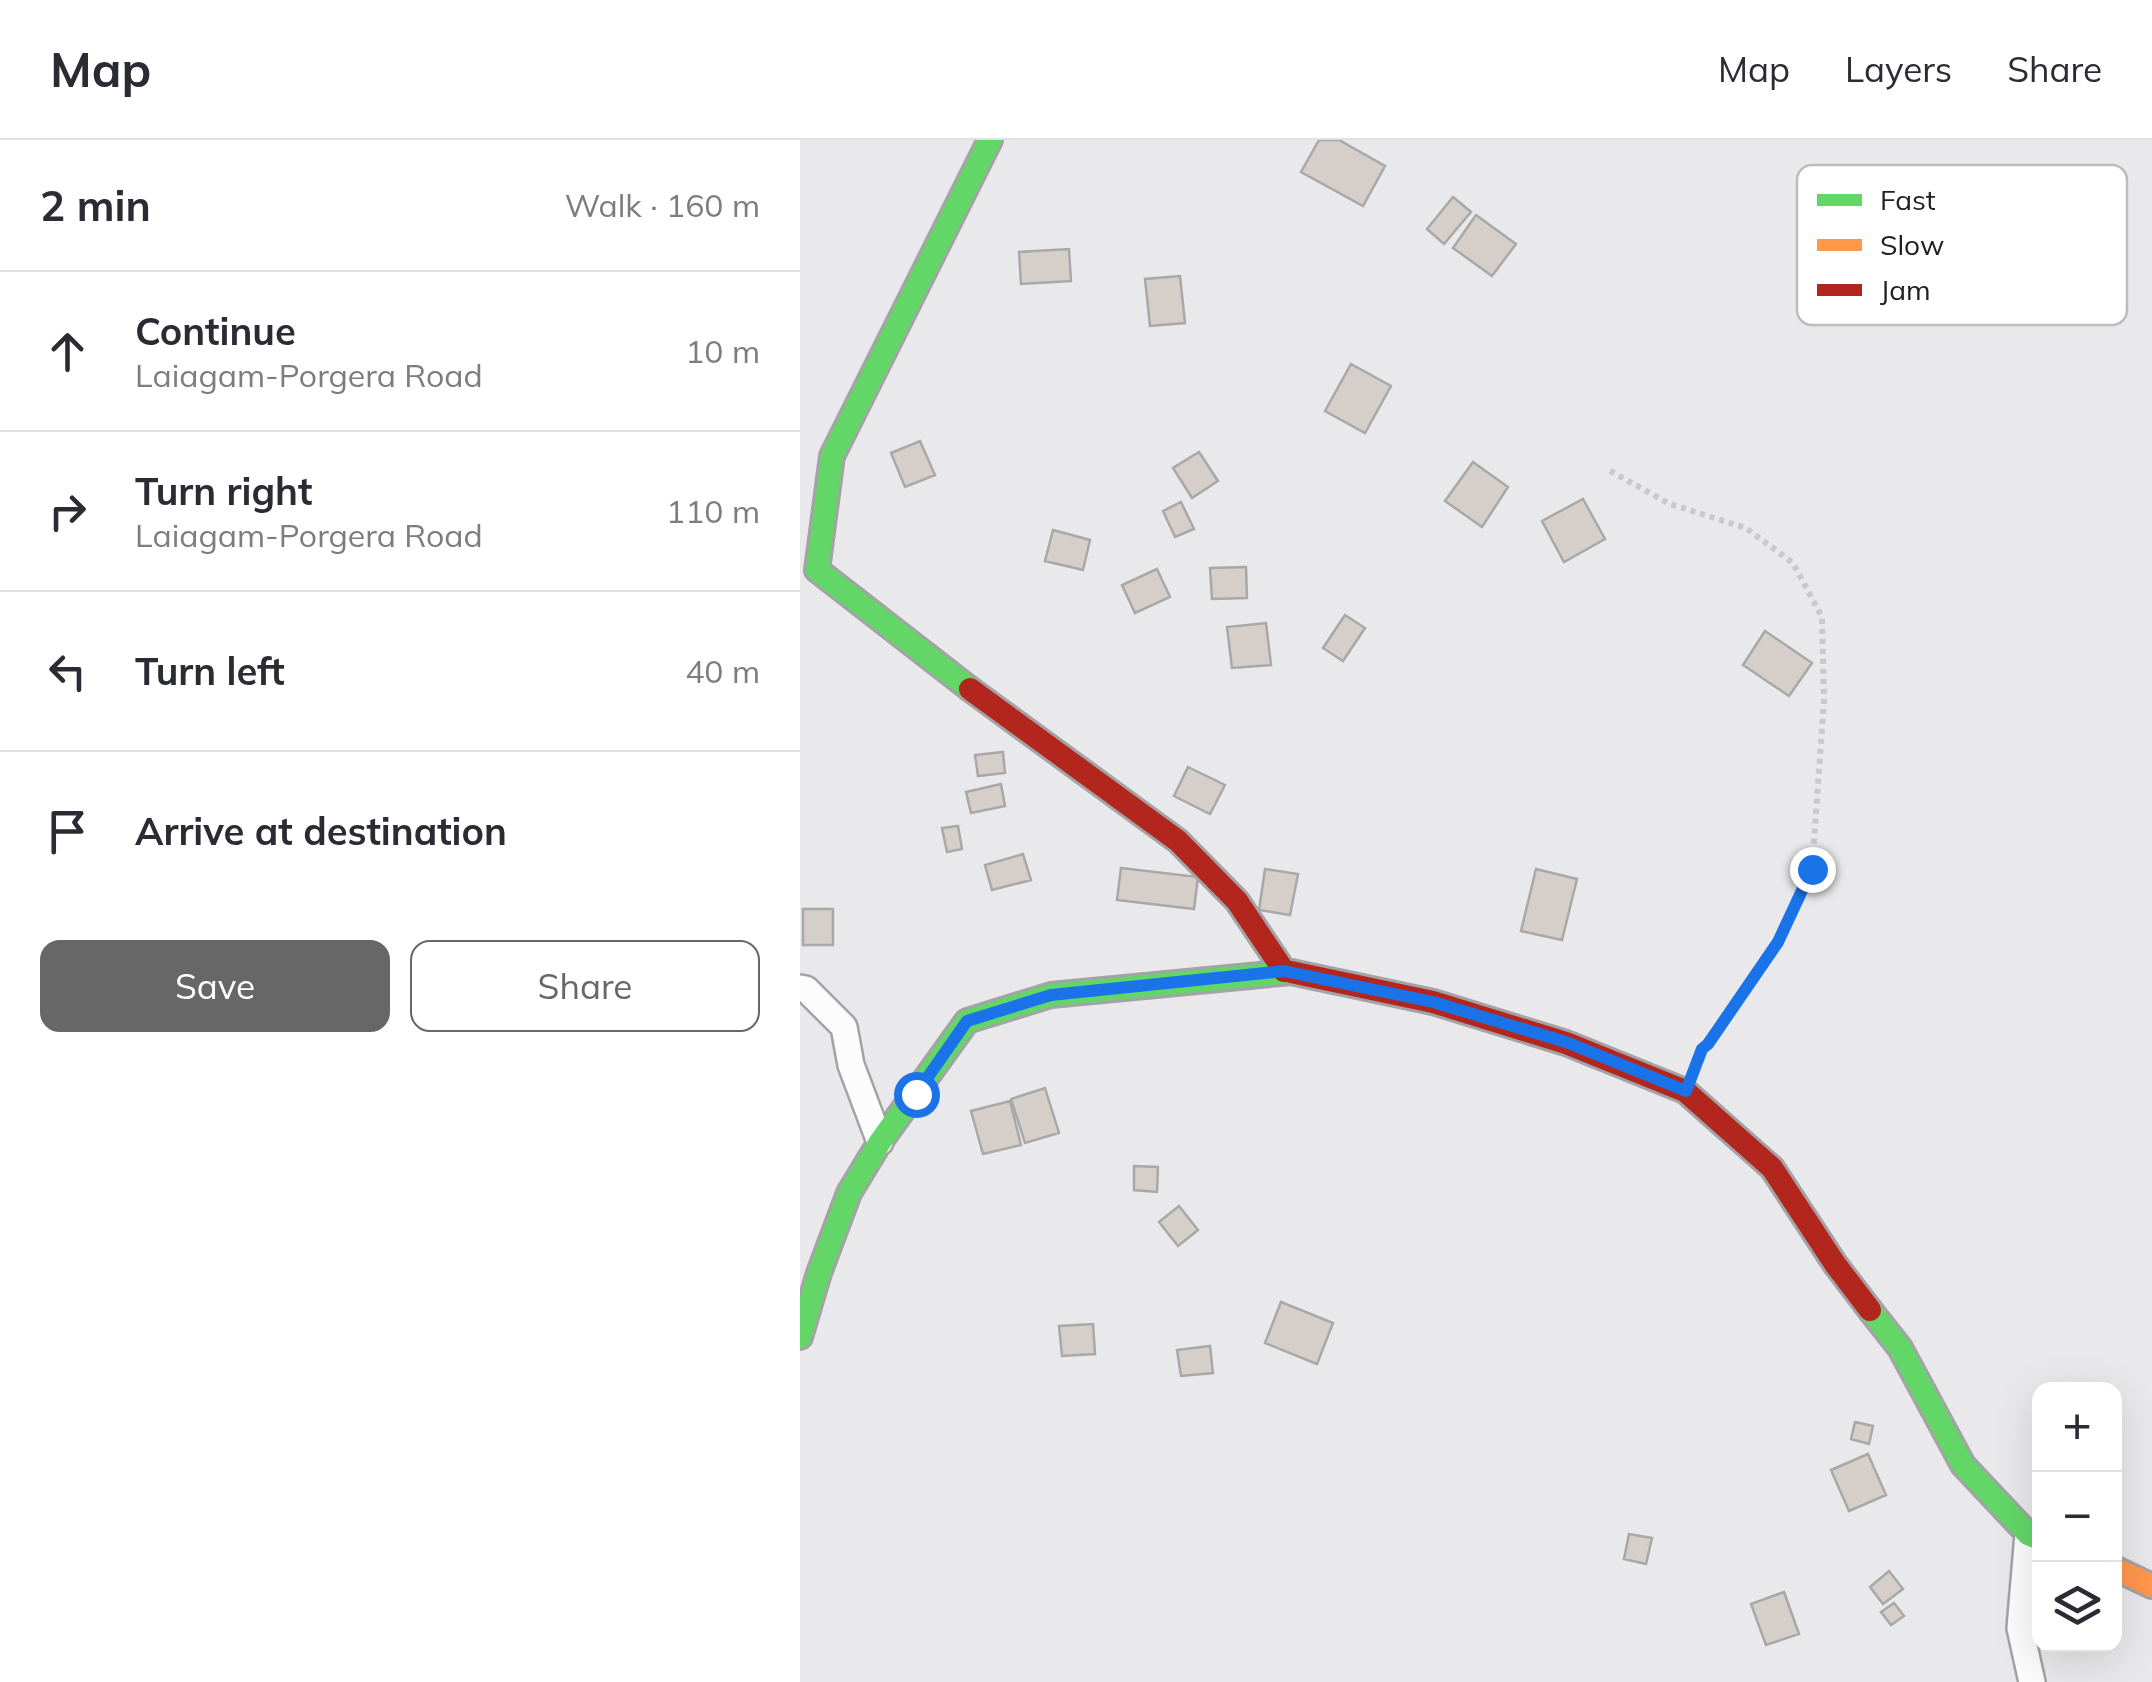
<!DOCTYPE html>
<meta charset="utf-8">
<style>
:root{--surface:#fff;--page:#f2f2f3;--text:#2b2b33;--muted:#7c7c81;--line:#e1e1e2;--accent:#686768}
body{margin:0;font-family:Mulish,sans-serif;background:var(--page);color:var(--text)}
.controls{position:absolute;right:30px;bottom:30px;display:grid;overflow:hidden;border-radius:20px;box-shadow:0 10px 40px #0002}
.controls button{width:90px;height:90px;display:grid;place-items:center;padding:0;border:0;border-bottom:2px solid var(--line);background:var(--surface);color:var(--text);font:50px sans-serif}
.stop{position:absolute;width:30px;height:30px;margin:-22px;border:8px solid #1a73e8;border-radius:50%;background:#fff}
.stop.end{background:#1a73e8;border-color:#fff;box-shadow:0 2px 10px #0008}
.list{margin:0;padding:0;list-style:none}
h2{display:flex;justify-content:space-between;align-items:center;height:130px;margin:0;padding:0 40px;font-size:42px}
h2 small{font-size:32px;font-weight:400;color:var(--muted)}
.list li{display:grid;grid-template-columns:65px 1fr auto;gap:30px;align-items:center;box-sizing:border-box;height:160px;padding:0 40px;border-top:2px solid var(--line)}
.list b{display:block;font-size:38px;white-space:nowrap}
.list p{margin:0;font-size:32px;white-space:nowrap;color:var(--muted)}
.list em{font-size:32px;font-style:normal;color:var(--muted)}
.actions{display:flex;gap:20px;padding:30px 40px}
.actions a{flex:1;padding:22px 0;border:2px solid var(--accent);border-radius:20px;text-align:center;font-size:35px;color:var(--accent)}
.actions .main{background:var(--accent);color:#fff}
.icon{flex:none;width:55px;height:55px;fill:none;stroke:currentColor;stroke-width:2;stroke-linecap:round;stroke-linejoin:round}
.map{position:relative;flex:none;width:1352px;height:1542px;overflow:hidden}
header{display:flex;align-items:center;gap:60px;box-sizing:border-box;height:140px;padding:0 50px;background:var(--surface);border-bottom:2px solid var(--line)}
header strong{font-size:48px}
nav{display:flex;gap:55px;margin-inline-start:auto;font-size:35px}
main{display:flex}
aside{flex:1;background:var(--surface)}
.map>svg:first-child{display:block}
.building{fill:#d5cec9;stroke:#a9a8a9;stroke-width:2.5}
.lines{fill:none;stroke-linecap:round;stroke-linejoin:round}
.lane-casing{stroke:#a3a2a4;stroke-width:30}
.fast-casing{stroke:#a3a2a4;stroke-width:28}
.slow-casing{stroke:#a3a2a4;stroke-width:28}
.jam-casing{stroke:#a3a2a4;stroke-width:28}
.path{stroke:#c9c8ca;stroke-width:6;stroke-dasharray:5 5;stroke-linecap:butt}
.lane{stroke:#fcfcfc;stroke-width:25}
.fast{stroke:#63d668;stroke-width:22}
.slow{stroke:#ff974d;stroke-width:22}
.jam{stroke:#b3261e;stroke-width:22}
.route{stroke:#1a73e8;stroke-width:12}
.key{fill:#fff;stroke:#bdbcbd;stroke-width:2.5}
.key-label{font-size:28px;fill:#222122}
</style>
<header>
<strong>Map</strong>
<nav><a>Map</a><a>Layers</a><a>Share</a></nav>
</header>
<main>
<aside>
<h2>2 min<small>Walk · 160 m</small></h2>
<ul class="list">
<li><svg class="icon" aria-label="ahead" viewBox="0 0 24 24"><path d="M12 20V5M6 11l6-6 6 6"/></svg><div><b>Continue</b><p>Laiagam-Porgera Road</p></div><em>10 m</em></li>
<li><svg class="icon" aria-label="right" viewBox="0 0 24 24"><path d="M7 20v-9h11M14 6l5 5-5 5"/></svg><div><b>Turn right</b><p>Laiagam-Porgera Road</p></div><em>110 m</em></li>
<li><svg class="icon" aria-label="left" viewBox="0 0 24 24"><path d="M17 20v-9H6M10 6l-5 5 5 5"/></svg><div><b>Turn left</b></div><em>40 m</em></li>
<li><svg class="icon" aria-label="arrive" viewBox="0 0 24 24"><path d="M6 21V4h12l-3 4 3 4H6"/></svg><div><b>Arrive at destination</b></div></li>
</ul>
<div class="actions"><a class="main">Save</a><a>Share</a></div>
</aside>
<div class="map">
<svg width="1352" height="1542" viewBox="0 0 1352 1542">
<rect width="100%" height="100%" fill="#e9e8ea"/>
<!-- building -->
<path class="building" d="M519,0H539L585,26L563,66L501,32Z
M653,57L671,72L644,104L627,89Z
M676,75L716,104L692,136L653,108Z
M269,109L271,141L221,144L219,112Z
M380,136L385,183L350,186L345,139Z
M551,224L591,246L565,293L525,271Z
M120,301L135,335L105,347L91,313Z
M399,312L418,341L392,358L373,328Z
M673,322L708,347L682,387L645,361Z
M783,359L805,399L764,422L742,381Z
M381,362L394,389L375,397L363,371Z
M253,390L290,400L283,430L245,421Z
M446,427L447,458L412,459L410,428Z
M357,429L370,457L335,473L322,445Z
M545,475L565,488L543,521L523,508Z
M466,483L471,525L432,528L427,487Z
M965,491L1012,523L989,556L943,525Z
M203,612L205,633L178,636L175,615Z
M388,627L425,645L410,674L374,656Z
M201,644L205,666L171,673L166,652Z
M158,686L162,709L147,712L142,688Z
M223,714L231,740L192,750L185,725Z
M321,728L398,737L394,769L317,760Z
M465,729L498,734L490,775L459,770Z
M736,729L777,739L762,800L721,791Z
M3,769H33V805H3Z
M245,948L259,993L225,1003L211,959Z
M210,961L221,1005L183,1014L171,971Z
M334,1026L358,1027L357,1052L334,1050Z
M379,1066L398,1090L378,1106L359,1082Z
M481,1162L533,1183L517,1224L465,1203Z
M293,1184L295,1214L262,1216L259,1186Z
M410,1206L413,1233L381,1236L377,1210Z
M1055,1282L1073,1286L1069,1304L1051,1299Z
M1068,1314L1086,1355L1049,1371L1031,1330Z
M829,1394L852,1398L846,1424L824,1419Z
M1089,1431L1103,1449L1083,1464L1070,1447Z
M984,1452L999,1494L966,1505L951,1464Z
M1094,1463L1104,1476L1091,1485L1081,1472Z"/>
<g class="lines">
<defs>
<path id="lane" d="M0,848L6,849L44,887L51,925L80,1002
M1228,1394L1220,1488L1232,1542"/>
<path id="fast" d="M170,549L17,430L32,316L190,0
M1070,1170L1100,1208L1163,1325L1228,1394L1240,1399
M0,1197L19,1133L49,1053L80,1002L167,881L251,855L491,832"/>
<path id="slow" d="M1314,1428L1352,1446"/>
<path id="jam" d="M170,549L378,701L437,761L484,831
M491,832L633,862L766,903L885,951L972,1028L1035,1124L1070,1170"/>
</defs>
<!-- lane casing -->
<use href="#lane" class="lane-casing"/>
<!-- fast casing -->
<use href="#fast" class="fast-casing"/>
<!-- slow casing -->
<use href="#slow" class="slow-casing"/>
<!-- jam casing -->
<use href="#jam" class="jam-casing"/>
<!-- path -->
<path class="path" d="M810,331L870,364L946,388L993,423L1022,477L1024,560L1012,729L978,802L907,906"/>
<!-- lane -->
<use href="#lane" class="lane"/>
<!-- fast -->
<use href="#fast" class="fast"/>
<!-- slow -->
<use href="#slow" class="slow"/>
<!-- jam -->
<use href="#jam" class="jam"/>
</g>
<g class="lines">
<!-- route -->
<path class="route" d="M116,954L167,881L251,855L484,831L633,862L766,902L886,951L902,909L908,904L978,802L1012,729"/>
</g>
<!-- legend -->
<rect x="997" y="25" width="330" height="160" rx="15" class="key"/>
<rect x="1017" y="54" width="45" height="12" fill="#63d668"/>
<rect x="1017" y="99" width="45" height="12" fill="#ff974d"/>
<rect x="1017" y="144" width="45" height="12" fill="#b3261e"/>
<g class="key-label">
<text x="1080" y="70">Fast</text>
<text x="1080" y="115">Slow</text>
<text x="1080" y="160">Jam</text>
</g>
</svg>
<div class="controls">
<button>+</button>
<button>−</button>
<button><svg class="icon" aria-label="layers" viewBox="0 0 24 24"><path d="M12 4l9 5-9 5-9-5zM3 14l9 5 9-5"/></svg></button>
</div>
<div class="stop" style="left:116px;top:954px"></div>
<div class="stop end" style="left:1012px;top:729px"></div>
</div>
</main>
